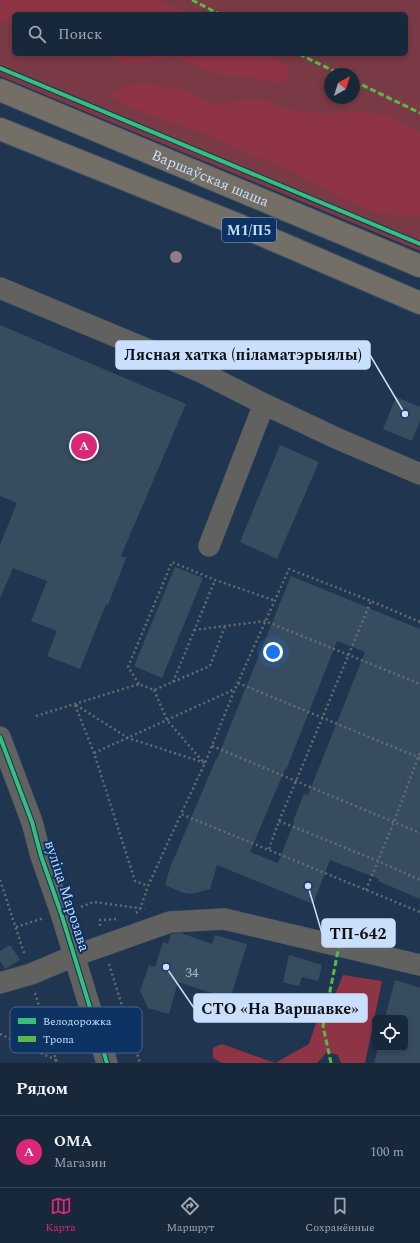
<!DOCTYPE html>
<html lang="ru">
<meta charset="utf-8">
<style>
:root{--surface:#18283b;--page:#213042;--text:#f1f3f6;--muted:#9fa6af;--line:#364455;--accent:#db2777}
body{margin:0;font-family:Spectral,serif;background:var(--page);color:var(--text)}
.controls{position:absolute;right:12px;bottom:12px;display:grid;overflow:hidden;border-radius:6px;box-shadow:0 2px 6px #0003}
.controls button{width:36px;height:36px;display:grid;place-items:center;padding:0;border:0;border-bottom:1px solid var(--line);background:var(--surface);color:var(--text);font:20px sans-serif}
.compass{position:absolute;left:324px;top:68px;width:36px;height:36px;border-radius:50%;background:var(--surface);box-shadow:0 2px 6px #0003;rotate:39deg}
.you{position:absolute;left:273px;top:652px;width:14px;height:14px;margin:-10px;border:3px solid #fff;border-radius:50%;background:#1a73e8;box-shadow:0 0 0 6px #1a73e833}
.badge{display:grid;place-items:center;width:26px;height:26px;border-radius:50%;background:var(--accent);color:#fff;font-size:13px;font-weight:700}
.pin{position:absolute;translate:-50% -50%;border:2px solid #fff;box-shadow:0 1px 4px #0006}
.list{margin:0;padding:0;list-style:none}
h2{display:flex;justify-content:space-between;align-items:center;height:52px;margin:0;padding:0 16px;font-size:17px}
h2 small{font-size:13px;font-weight:400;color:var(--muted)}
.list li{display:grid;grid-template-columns:26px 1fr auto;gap:12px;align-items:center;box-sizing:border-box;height:72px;padding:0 16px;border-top:1px solid var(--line)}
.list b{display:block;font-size:15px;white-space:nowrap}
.list p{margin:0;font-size:13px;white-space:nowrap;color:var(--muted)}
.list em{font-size:13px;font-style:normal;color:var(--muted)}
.icon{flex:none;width:22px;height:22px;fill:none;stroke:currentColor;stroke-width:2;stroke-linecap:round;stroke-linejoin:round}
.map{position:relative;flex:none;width:420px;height:1063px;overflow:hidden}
.search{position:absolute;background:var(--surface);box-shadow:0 2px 6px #0003;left:12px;right:12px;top:12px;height:44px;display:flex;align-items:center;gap:10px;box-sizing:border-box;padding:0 14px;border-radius:6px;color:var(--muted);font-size:15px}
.sheet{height:124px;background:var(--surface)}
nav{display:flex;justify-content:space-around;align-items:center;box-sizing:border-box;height:56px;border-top:1px solid var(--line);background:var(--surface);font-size:11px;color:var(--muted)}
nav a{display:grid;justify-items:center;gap:2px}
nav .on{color:var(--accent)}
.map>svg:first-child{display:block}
.green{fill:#793a45;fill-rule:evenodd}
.forest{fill:#8e3445}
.building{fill:#374d5f;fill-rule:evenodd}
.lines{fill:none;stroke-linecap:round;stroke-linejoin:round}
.minor-casing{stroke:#3e5167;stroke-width:22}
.highway-casing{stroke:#3e5167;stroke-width:24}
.path{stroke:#676b6e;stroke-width:2.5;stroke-dasharray:2 3;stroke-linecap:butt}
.minor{stroke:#61615f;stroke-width:21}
.highway{stroke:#736e66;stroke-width:22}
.quiet{stroke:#58b947;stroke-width:3;stroke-dasharray:6 3;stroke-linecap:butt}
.cycleway-casing{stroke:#0c3363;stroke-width:6}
.cycleway{stroke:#3abd76;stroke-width:4}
.tree{fill:#917b88}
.labels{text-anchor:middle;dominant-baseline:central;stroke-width:4;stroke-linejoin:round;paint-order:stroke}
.number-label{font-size:13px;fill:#a4bad5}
.shield{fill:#0c3363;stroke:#90abce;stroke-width:1}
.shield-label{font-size:14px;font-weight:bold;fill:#c9dffc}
.street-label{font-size:15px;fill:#c9dffc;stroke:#0c3363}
.key{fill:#0c3363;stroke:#456791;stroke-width:1}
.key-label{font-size:11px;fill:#c9dffc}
.leader{fill:none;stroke:#c9dffc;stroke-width:1.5}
.callout-dot{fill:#c9dffc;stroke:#0c3363;stroke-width:1.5}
.callout{fill:#c9dffc;stroke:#c9dffc;stroke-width:1.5}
.callout-label{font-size:16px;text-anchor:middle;font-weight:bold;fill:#111}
</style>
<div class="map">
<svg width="420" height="1063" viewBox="0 0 420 1063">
<rect width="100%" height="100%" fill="#20354f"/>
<!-- green -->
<path class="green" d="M0,0H420V251L0,76ZM14,14H406V54H14ZM330,74H354V98H330Z"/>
<!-- forest -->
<path class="forest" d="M0,0H160L189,14H14V26L0,20Z
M100,54H265L285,64L290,76L281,83L213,73L177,58L125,64Z
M148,84L186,90L201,100L219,104L251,99L269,102L285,109L311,113L346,112L386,114L420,133V215H389L367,209L342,198L287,168L236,149L216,138L192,129L150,115L125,104L108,93L126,86Z
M343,975L382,981L365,1063H341L338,1055L327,1052L317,1063H222L213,1058V1048L222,1044L275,1063L309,1044L322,1005L334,997Z"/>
<!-- building -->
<path class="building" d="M0,325L186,404L121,556L126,558L108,605L106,604L80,669L47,656L57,631L31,621L47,581L13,568L0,598V545L17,503L0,496Z
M396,397L420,407V421L412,441L383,429Z
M280,445L319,462L277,559L240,542Z
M175,567L203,578L162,678L134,666Z
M291,576L420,629V899L378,881L379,879L330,860L313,904L217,865L210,889L191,894L184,893L165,885L170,868L216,759H217ZM337,641L365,652L308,795L304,794L293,821L294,822L278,863L250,852L285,769L286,770Z
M181,933L212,944L215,935L247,944L230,999L178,982L169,1014L148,1008L140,991L149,965L155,967L163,942L168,944L171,934Z
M10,945L20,960L5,969L0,961V951Z
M289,955L322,965L318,981L302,977L299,986L283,982Z
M395,980L420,988V1063H374L378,1048H405V1018H385Z"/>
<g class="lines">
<defs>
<path id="minor" d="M0,288L199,371L264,404L336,438L420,474
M209,546L264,404
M0,737L32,822L41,856L61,913L107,1063
M0,983L31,974L74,956L170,922L224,919L420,965"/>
<g id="highway">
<path id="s1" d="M0,90L420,266"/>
<path d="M0,129L241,226L420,303"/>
</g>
</defs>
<!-- minor casing -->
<use href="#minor" class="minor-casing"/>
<!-- highway casing -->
<use href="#highway" class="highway-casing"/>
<!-- path -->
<path class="path" d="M420,622L371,601L289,569L235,689L205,763L181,814L420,912
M194,630L265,621L420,684
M173,682L215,580
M238,683L420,758
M139,684L128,667L172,562L215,580L276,601
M154,690L167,720L204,763
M75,705L94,753L135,881L148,886
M76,705L128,738L205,763
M36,716L139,684L154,690L210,666L225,626
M212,746L420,833
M94,753L235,689
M279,821L378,861L420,880
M269,849L279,821L296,781L371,601
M0,880L25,956
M366,890L394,822L420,752
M81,907L94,902L145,909
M136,913L140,909L148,886L181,814
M100,926V920L117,919
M16,927L44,918
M109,964L140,1063
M35,993L57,1063
M0,1034L56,1060L55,1063"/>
<!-- minor -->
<use href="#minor" class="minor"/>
<!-- highway -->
<use href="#highway" class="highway"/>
<!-- quiet -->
<path class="quiet" d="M192,0L219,14
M299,54L340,74
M354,81L420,113
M331,1063L323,1026L339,946"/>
<defs>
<path id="cycleway" d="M0,68L420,244
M0,737L32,822L41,856L61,913L107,1063"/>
</defs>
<!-- cycleway casing -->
<use href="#cycleway" class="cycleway-casing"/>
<!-- cycleway -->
<use href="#cycleway" class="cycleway"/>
</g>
<!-- trees -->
<circle class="tree" cx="176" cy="257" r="6"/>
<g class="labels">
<!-- number labels -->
<g class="number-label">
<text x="192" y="973">34</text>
</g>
<!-- shield labels -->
<rect class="shield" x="222" y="218" width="54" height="24" rx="3"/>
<g class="shield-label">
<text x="249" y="230">М1/П5</text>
</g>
<!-- street labels -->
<g class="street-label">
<text stroke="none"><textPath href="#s1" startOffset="228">Варшаўская шаша</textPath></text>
<text transform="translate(67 896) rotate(72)">вуліца Марозава</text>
</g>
</g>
<!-- legend -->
<rect x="10" y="1007" width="132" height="46" rx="6" class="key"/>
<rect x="18" y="1018" width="18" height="6" fill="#3abd76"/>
<rect x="18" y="1036" width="18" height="6" fill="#58b947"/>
<g class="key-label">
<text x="43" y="1025">Велодорожка</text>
<text x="43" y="1043">Тропа</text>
</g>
<!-- callouts -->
<path class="leader" d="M405 414L370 355M308 886L322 933M166 967L194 1008"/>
<g class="callout-dot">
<circle cx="405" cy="414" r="4"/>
<circle cx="308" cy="886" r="4"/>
<circle cx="166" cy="967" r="4"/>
</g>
<g class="callout">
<rect x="116" y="341" width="254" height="28" rx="4"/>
<rect x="322" y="919" width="73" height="28" rx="4"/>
<rect x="194" y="994" width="173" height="28" rx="4"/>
</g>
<g class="callout-label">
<text x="243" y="360">Лясная хатка (піламатэрыялы)</text>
<text x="358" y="939">ТП-642</text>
<text x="280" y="1014">СТО «На Варшавке»</text>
</g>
</svg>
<div class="controls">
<button><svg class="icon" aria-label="locate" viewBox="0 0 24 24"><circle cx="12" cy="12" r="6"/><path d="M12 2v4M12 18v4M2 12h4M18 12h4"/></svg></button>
</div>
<svg class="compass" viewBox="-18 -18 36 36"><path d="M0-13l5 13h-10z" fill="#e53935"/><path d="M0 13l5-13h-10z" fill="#9fa6af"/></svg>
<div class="you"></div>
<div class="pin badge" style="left:84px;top:446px">A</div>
<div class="search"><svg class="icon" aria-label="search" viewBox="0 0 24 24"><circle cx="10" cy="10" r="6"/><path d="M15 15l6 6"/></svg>Поиск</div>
</div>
<section class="sheet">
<h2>Рядом<small></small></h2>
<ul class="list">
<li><span class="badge">A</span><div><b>ОМА</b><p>Магазин</p></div><em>100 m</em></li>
</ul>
</section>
<nav>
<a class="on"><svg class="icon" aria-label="map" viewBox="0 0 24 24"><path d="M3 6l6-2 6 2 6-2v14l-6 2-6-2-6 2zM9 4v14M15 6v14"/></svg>Карта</a>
<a><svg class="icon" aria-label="directions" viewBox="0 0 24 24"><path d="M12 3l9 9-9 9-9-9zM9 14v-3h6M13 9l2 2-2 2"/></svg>Маршрут</a>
<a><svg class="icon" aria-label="saved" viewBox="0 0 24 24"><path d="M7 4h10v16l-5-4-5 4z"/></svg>Сохранённые</a>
</nav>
